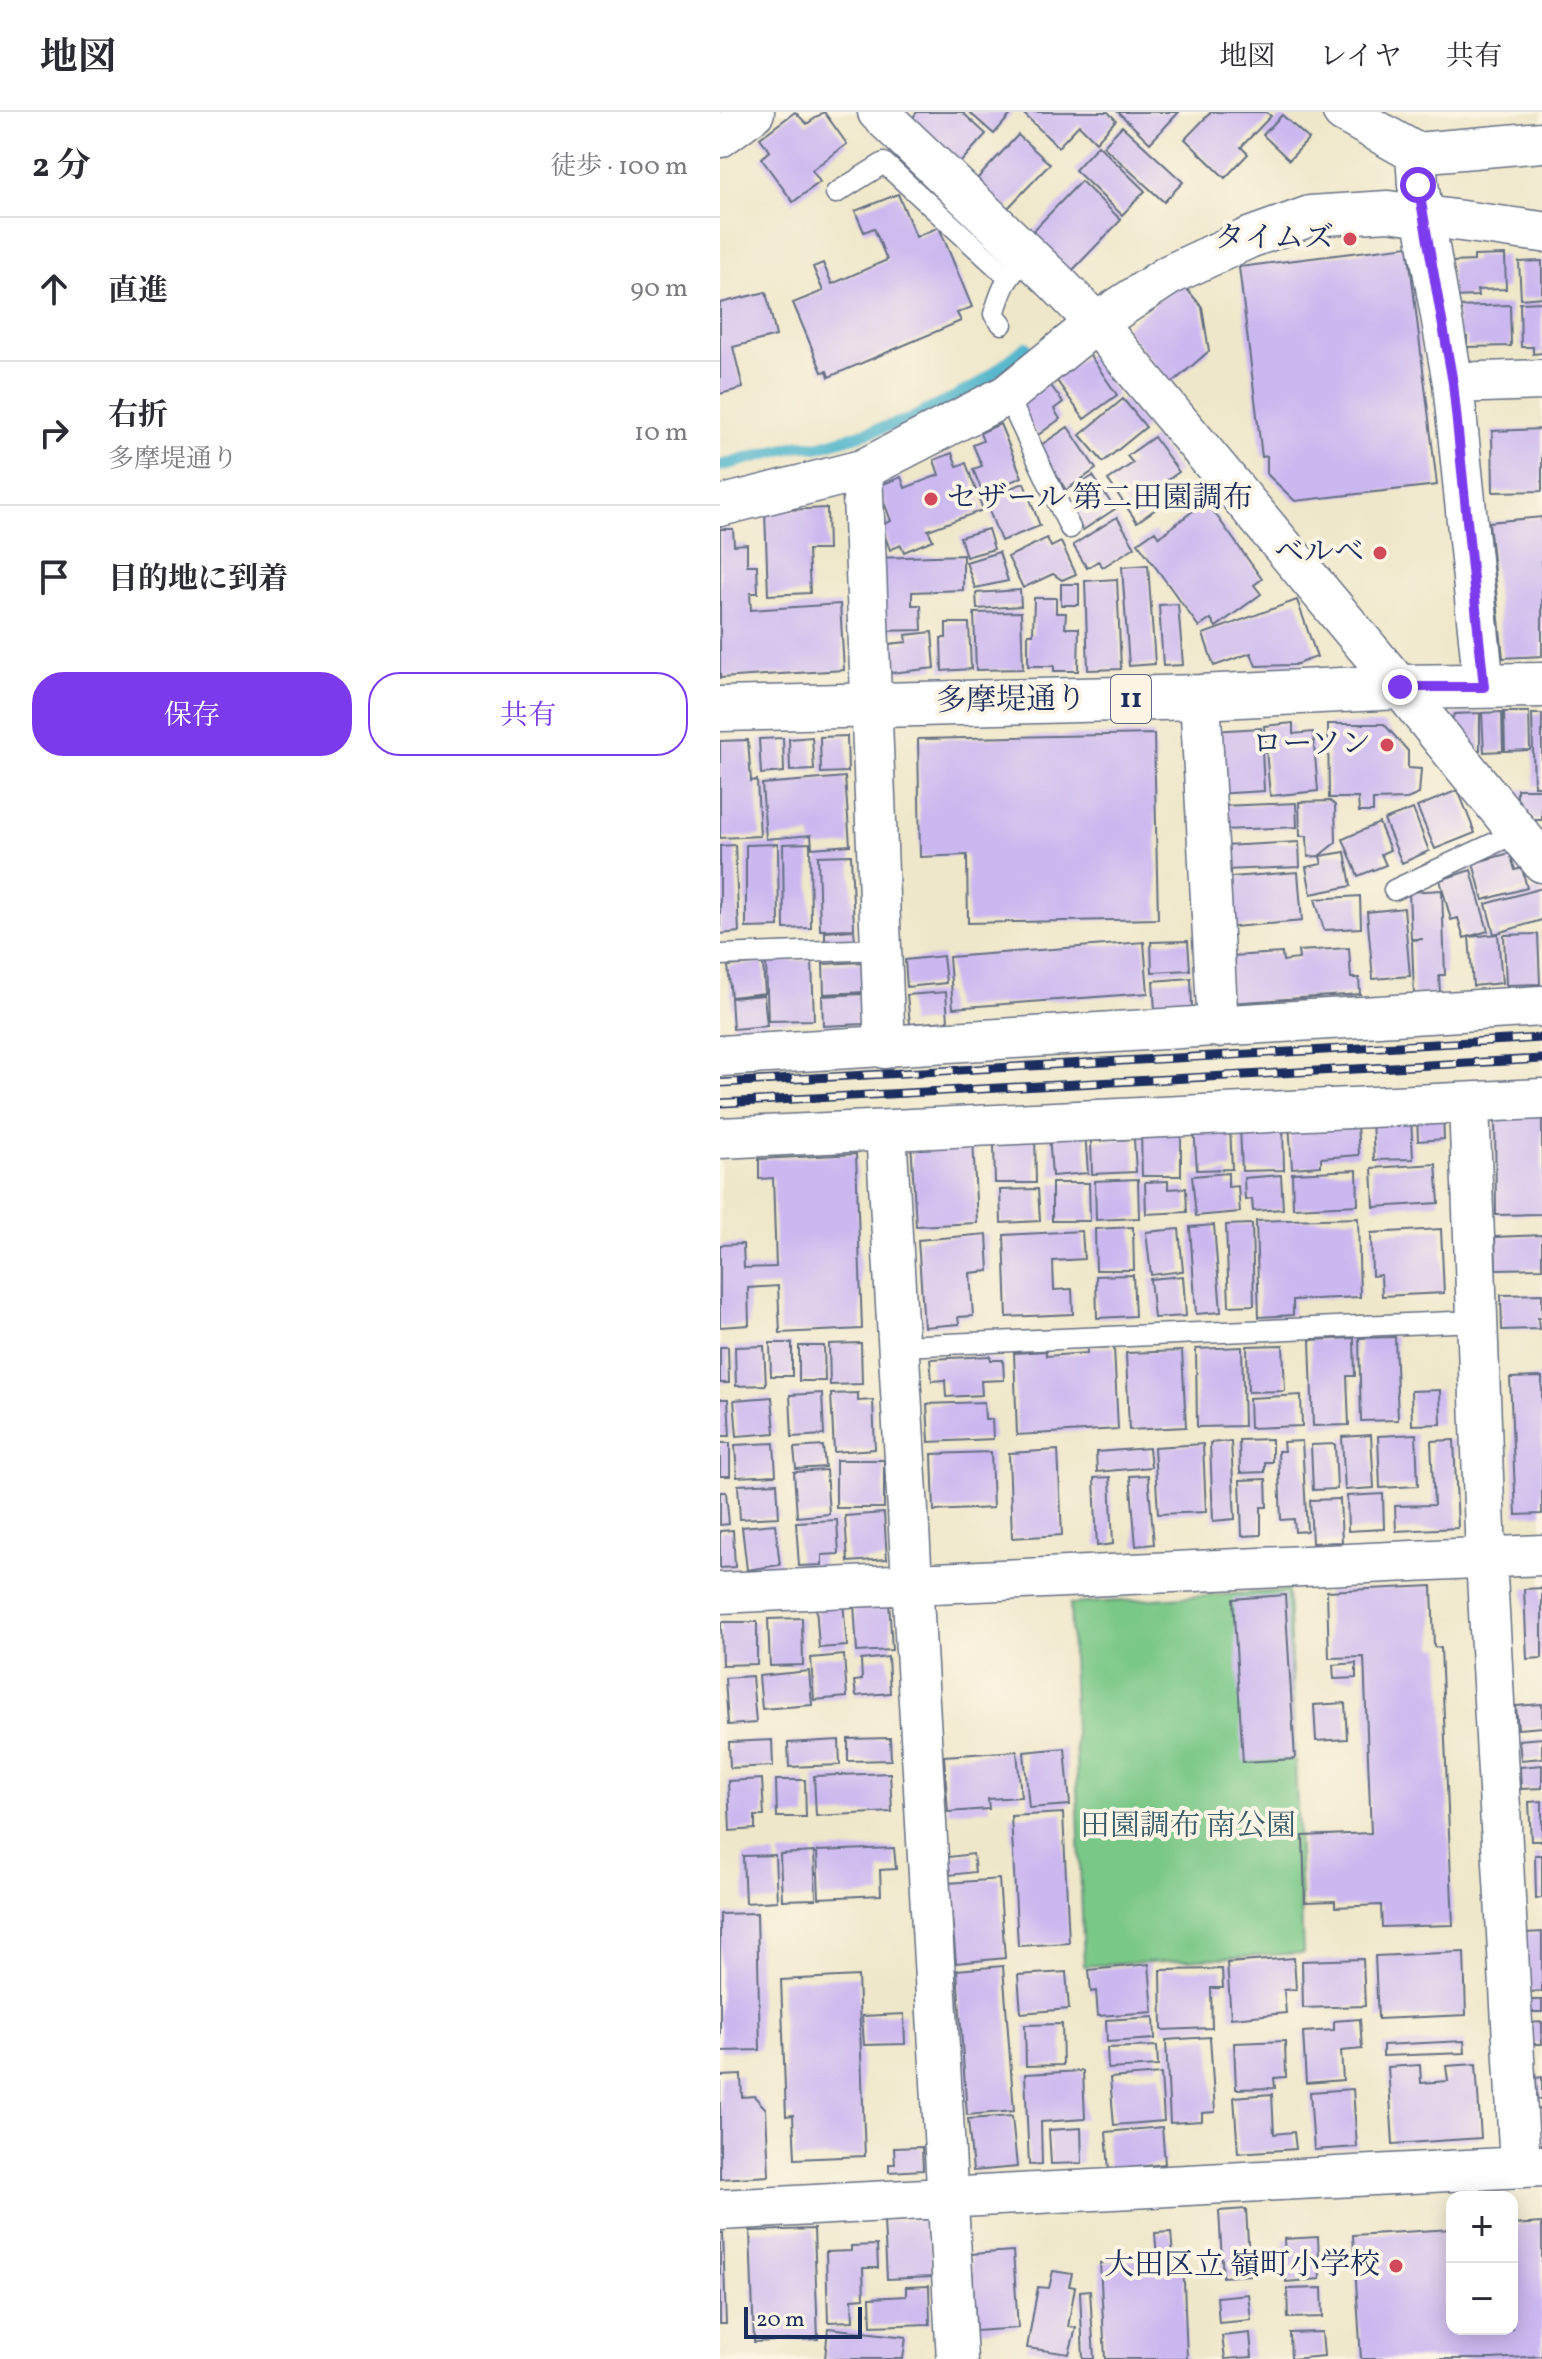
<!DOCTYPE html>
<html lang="ja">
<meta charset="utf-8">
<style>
:root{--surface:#fff;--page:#f7f7f7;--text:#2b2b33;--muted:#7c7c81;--line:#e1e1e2;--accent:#7c3aed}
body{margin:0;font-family:Vollkorn,"Noto Serif JP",serif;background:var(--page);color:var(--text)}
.controls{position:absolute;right:24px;bottom:24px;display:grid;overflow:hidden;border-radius:16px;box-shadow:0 4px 20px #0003}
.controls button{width:72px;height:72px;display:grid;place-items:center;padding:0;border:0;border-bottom:2px solid var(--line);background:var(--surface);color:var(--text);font:40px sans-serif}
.scale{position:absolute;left:24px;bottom:20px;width:118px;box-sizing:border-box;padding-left:8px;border:4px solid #1b2f5e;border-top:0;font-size:22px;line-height:28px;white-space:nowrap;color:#1b2f5e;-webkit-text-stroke:6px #fcf5e5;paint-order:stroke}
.stop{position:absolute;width:24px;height:24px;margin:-18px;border:6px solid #7c3aed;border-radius:50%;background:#fff}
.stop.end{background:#7c3aed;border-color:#fff;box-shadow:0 2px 8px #0008}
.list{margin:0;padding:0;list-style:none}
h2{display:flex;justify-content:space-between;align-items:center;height:104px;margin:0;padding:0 32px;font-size:34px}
h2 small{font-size:26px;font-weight:400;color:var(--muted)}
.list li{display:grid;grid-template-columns:52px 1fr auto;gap:24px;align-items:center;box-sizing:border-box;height:144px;padding:0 32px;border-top:2px solid var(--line)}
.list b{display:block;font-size:30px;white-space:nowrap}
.list p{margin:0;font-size:26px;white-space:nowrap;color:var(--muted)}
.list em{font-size:26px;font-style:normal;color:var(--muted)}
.actions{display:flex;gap:16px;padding:24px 32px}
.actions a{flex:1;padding:18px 0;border:2px solid var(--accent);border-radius:32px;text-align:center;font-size:28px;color:var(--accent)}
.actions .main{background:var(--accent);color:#fff}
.icon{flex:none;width:44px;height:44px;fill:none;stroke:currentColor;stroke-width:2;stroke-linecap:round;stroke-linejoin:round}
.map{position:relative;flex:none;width:822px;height:2247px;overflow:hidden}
header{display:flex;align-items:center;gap:48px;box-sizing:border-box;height:112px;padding:0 40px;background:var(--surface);border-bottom:2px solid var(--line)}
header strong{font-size:38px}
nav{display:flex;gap:44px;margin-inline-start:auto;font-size:28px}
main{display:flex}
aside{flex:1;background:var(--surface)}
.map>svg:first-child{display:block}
.green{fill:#7ac887;stroke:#4a7c72;stroke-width:2}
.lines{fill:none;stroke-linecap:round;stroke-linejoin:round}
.stream{stroke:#4db4cb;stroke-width:12}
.building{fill:#ccb8f0}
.service-casing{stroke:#656f83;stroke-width:23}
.minor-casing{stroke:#656f83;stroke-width:43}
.primary-casing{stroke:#656f83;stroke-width:47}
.service{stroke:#fff;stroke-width:20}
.minor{stroke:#fff;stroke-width:40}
.primary{stroke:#fff;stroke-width:44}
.rail-casing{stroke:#1b2f5e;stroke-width:9}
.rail{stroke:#fcf5e5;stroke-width:6;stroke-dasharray:18;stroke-linecap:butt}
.route{stroke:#7c3aed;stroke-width:10}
.poi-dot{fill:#d1495b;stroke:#fcf5e5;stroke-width:3}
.labels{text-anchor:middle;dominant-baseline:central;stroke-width:8;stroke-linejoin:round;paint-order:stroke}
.shield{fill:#fcf5e5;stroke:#5e6a86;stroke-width:2}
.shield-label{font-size:28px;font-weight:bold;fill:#1b2f5e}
.poi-label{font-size:30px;fill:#1b2f5e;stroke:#fcf5e5;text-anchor:end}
.street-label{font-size:30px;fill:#1b2f5e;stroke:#fcf5e5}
.park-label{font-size:30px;fill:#385d6a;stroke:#fcf5e5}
</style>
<header>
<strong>地図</strong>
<nav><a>地図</a><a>レイヤ</a><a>共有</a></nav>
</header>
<main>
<aside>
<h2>2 分<small>徒歩 · 100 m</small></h2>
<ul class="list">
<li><svg class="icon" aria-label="ahead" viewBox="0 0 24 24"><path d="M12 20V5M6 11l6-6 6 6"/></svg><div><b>直進</b></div><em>90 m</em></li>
<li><svg class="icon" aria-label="right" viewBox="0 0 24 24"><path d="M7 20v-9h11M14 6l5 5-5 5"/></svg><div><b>右折</b><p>多摩堤通り</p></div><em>10 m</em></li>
<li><svg class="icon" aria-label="arrive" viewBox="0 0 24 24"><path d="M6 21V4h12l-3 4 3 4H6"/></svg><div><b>目的地に到着</b></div></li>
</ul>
<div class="actions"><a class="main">保存</a><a>共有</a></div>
</aside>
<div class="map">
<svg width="822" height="2247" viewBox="0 0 822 2247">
<rect width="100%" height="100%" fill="#fcf5e5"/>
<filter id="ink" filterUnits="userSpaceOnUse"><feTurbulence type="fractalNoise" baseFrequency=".0125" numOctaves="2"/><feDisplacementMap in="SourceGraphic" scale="16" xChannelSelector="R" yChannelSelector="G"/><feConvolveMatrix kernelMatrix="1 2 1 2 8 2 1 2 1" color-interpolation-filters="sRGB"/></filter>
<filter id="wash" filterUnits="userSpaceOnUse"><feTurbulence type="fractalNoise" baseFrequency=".006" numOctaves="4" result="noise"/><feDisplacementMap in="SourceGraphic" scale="32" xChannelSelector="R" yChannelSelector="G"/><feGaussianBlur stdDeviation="1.8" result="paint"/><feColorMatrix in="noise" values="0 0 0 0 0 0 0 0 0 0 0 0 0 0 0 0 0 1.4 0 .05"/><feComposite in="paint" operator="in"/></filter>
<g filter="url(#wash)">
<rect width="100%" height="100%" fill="#efe7c9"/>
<!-- green -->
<path class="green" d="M568,1479L583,1841L364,1854L350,1492Z"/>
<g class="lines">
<!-- stream -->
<path class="stream" d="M0,354L81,333L97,335L189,308L260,272L306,235"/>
</g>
<g id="blocks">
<!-- building -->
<path class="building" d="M75,0L87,12L104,0L127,32L92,58L100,70L73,90L41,46L50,39L40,26Z
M197,0H242L266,22L239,52L191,8Z
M249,0H293L274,22Z
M306,0H388L396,8L376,30L359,13L338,35L304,2Z
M398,0H459L430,31Z
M491,0H546L551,4L521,35L528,42L505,66L465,27Z
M562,3L589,27L569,48L543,23Z
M402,14L463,70L444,90L383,34Z
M298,23L330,52L287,97L256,68Z
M378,33L425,79L402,103L355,58Z
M361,69L401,108L349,162L309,123Z
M178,82L196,125L219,115L252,195L237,201L241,209L109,265L107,259L102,260L73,191L103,179L93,155L103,151L112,172L167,148L154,116L144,120L135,99Z
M688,134L717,373L575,389L547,362V344L542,345L519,155Z
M785,143L786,177L757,178L758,184L732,185L731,150L754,149V144Z
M822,149V185L801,187L799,150Z
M461,170L482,195L489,239L451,272L405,216Z
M46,180L56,224L13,235L23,276L0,282V191Z
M822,190V241L813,242V235H801L800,191Z
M790,193L791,234L747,235V225H737V195Z
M369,242L397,283L364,307L335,266Z
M329,271L343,290L334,297L340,307L318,323L297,294Z
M403,287L426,315L383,350L360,323Z
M280,312L302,365L263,382L253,357L262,354L253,333L263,329L260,321Z
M348,315L376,357L346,378L318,335Z
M822,317V379L773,380L772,319Z
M434,325L459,360L443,371L453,385L417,410L388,368L413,351L407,344Z
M232,341L237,354L246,351L263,398L208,418L213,428L184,440L181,433L170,438L161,413L171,409L158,374L181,365L185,376L219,363L214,348Z
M373,364L395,397L363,418L348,396L361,388L353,376Z
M304,371L320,414L281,429L264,386Z
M486,389L542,467L534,473L541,482L496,515L491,507L479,515L418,431L435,419L439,425Z
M107,396L108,438H88L90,481L48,483L45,399Z
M397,405L415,435L383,455L378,449L367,456L353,433Z
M822,405V544L783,546L769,410Z
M0,417H13L14,433L27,432V453H37L38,481H30L31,498L120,492L124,558L0,566Z
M268,417L274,437L246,445L240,425Z
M327,426L331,435L341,430L356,462L342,468L333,462L303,476L288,445Z
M279,440L288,469L255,476L246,450Z
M243,443V478L192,480V493H201L202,518L160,519L158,446Z
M428,453L435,552L409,554L402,455Z
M397,467L401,557L368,558L365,469Z
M341,472H359V493H341Z
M300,478L301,494L257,497L256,481Z
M314,486H336V501H346L345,516H359L358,559H334V554H308V522H313Z
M577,488L597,545L574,553L536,554L531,541L494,554L483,522Z
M458,492L463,553L443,554L439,493Z
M301,500L303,557L256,558L254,501Z
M226,511H249L251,557L222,559L221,526H226Z
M212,520L215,556L162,562L159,533L187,530L186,523Z
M782,600L783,639L764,640L762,601Z
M784,600H809L810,638L785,639Z
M760,601V638L752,637L731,611L734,602Z
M812,602H822V674H814Z
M573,611V622L593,620L598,679L550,684L544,614Z
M608,612H664L688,639V656L701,657L699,682L687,687L653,688V700H639L638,686H609Z
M541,616L544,679L496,682L492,619Z
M434,622L438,807L248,811L247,743L200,745L198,627Z
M127,624L128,660L101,661L100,625Z
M92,625L94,658L70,659L69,627Z
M63,626L64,660L41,662L39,627Z
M28,628L31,669L37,668L40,724L0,726V629Z
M125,665L130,733L92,736L91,723L46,727L42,672Z
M797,677H822V708H814L797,687Z
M738,678L755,721L715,737L697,695Z
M610,689L615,693L616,730L599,744L588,745L587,724H580L579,690Z
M576,691L577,715L501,718V694Z
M693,697L709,739L682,751L664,708Z
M659,711L670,738L661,742L666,753L638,764L623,727Z
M579,730L580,755L504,758L503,734Z
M90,731L91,816L64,817L63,732Z
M58,732L59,815L26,816V733Z
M15,733L19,820L0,822V734Z
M625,740L631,774L591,782L586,755L602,752L600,744Z
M790,741L795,758L802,756L807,776L763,788L753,751Z
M131,743L134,817L100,818L98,744Z
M751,758L768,819L744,826L738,806L731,808L720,768Z
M578,760L582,809L503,816L499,766Z
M822,776V808L774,822L766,792Z
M722,778L725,863H719L720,882L694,883L692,828L703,827H691L689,780Z
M640,784L641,816L604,818L595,787Z
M684,796L690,864L653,867L647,800Z
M134,818L135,828L105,830V820Z
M778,822L782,871L753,874L749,825Z
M818,822L820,872L786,873L784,823Z
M468,829L470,858L432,860L431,830Z
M424,830L428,881L233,896L229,845Z
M629,836L631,866H639L640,882L509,891L511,844L562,841L563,849L579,847L578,839Z
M223,844L226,871L187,875L185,848Z
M92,848L94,908L48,909L46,850Z
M144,850L145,880L104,882L103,852Z
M43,851L45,881L11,885L8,854Z
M471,866L472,895L435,898L433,869Z
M226,880L228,909L190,912L187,883Z
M143,882L145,912L103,914L102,884Z
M44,883L47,914L13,917L11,886Z
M822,1001V1102L776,1103L775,1002Z
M723,1004L724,1027L698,1029L697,1005Z
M691,1006L693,1047L654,1048L652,1008Z
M569,1011L637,1013L639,1043L601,1046V1054L572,1056Z
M563,1013L564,1058L522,1059L520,1015Z
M510,1014L512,1057L477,1058L474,1016Z
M461,1017V1064H422L421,1018Z
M365,1020L368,1061L332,1064L329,1022Z
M315,1022L316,1071H275L274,1033Z
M253,1026L257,1111L196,1114L191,1029Z
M414,1027L416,1060L372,1062L371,1029Z
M136,1042L142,1217L60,1221L58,1174L28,1176L29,1213L0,1215V1133L23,1132L24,1156L56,1155L53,1066L39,1067V1047Z
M716,1052L719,1091L654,1095L652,1056Z
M637,1058L638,1093L573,1096L572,1061Z
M508,1061V1075L518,1074L520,1100L476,1104L472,1064Z
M561,1063L563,1097L533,1099L532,1087L525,1088L524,1066Z
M418,1067L419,1106L376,1108L375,1069Z
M448,1069V1077L466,1076L467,1100L426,1102L425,1070Z
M332,1071H369L370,1109H332Z
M318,1077L320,1109L281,1111L280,1078Z
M638,1106L640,1185L573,1188V1203L539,1205L536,1109Z
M532,1112L534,1193L509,1194L506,1113Z
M494,1113L501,1200L476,1202L470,1115Z
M413,1115L414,1158H376L375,1117Z
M459,1117L463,1159L431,1163L426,1120Z
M721,1117L724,1181L662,1184L661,1163L652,1164L651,1121Z
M362,1119L364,1147L333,1149L334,1178L352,1177L353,1202L287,1205L284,1123Z
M267,1122L269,1159L250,1161L253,1204L238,1205L239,1212L204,1215L198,1128Z
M822,1123V1156L776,1157L775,1125Z
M413,1163L415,1204L377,1206L376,1164Z
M463,1164L466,1204L434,1206L430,1167Z
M822,1182V1206H818L819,1217L782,1218L781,1183Z
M675,1225L678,1308L641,1309L639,1226Z
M634,1226L635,1264H627L629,1313L593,1314L590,1228Z
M50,1231H72V1264H51Z
M141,1231L142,1272L110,1273L109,1232Z
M563,1233L565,1279L528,1280L527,1234Z
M44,1234L46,1273L16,1274L15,1235Z
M79,1234H104L105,1269H79Z
M0,1235H8L9,1271H0Z
M394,1235L398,1317L297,1323L294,1241L326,1239V1244L367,1241V1236Z
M522,1235L524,1314L477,1315L476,1237Z
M462,1239L466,1315L409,1318L406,1241Z
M270,1244L271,1248H283L284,1268L261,1269L262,1283L226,1285L225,1268L212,1269L210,1247Z
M822,1265V1402L796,1403L790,1266Z
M720,1278L721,1312L692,1313L691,1279Z
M102,1281L104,1323L72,1325L70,1283Z
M138,1281V1289L153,1288L155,1337L114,1340L111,1282Z
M581,1283L582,1314L530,1316L529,1286Z
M52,1285L55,1321L17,1324L14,1288Z
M0,1287H8L10,1324H0Z
M264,1290L265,1307H272L273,1327L209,1330L207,1292Z
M696,1322L698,1374L660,1376L658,1324Z
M651,1323L654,1376L625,1378L622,1325Z
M552,1327V1350H545V1360L520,1361L519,1328Z
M734,1328L738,1416L676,1419L675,1394L714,1393L711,1329Z
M511,1329L515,1407L493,1409L490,1331Z
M582,1329L587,1419L575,1420L574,1407L561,1408L558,1339H564L563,1330Z
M0,1331H10V1364H0Z
M54,1331L56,1363L17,1365L15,1333Z
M483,1332L486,1400L438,1402L434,1335Z
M615,1332L617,1377L593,1378L591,1333Z
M103,1334L105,1355L76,1357L74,1336Z
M429,1336L431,1355L377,1360L376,1340Z
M338,1338L342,1423L292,1426L289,1341Z
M271,1340L273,1396L214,1399L212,1342Z
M116,1348H164V1396H116Z
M106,1358L109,1402L77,1405L74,1360Z
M428,1363L434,1432L416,1434L410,1364Z
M390,1365L393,1432L377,1434L374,1366Z
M546,1367L547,1395H541V1423L522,1424L520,1368Z
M57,1371L59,1405L20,1407L18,1373Z
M0,1380H6L9,1412L0,1413Z
M663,1382L664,1417L628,1419L627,1384Z
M620,1387L622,1430L592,1431L590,1388Z
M164,1401L167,1447L128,1450L125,1404Z
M117,1408L119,1442L102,1443V1453L79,1454L76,1410Z
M55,1412L60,1453L27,1458L22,1415Z
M13,1418L15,1455L0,1456V1419Z
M712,1474L714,1535L721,1536L733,1813L662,1815L661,1793L615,1795V1789L585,1790L583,1724L651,1721L644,1545L609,1546L607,1479Z
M822,1476V1546L807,1547L804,1477Z
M565,1483L575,1647L523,1650L513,1487Z
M169,1489L172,1538L137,1540L134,1492Z
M123,1490L127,1534L99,1536L96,1493Z
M82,1506L83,1553L50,1554L48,1507Z
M1,1510H37V1552L2,1553Z
M124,1543L127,1585L94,1588L91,1546Z
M168,1545L170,1581L136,1584L134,1569L142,1568L141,1548Z
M636,1551V1566L614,1567L613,1553Z
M89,1559L92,1593L42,1597L39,1564Z
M32,1564L36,1611L8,1613L5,1566Z
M625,1591L627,1627L596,1629L594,1593Z
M822,1592V1615L798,1617L796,1594Z
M170,1626L171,1648L128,1649V1627Z
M822,1626V1646L801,1648L799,1628Z
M52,1628L53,1654L10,1656L9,1630Z
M119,1628L120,1653L69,1655L68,1631Z
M345,1636L350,1693L309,1696L304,1640Z
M297,1639L301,1685L268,1687L269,1697L228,1700L224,1644Z
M822,1653V1676L801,1677L800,1655Z
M170,1661L172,1700L96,1704L94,1664Z
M42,1667L44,1704H35V1717L10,1719L8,1669Z
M56,1668H85L86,1705H57Z
M822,1689V1729H811L809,1690Z
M343,1701L349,1831L298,1834L291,1704Z
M174,1736L176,1757L160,1758L161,1783L99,1786L97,1739Z
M94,1740L96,1787L62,1788L60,1742Z
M253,1742L255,1760L230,1763L228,1745Z
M55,1743L57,1789L25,1791L23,1744Z
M815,1743H822V1786L816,1787Z
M279,1767L285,1846L236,1851L229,1771Z
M37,1801L40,1938L0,1939V1802Z
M822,1820V1879L810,1880L805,1821Z
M744,1840L746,1903L658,1907L655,1844Z
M574,1846L576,1877L564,1878L566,1901L511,1906L507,1851Z
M643,1847L645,1894L583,1896L582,1849Z
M429,1852L433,1900L378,1904L376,1879L371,1880L369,1858Z
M283,1854L294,1999L247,2003L237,1858Z
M502,1857L503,1876H491L492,1916L442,1918L441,1858Z
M346,1860L349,1897L301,1901L298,1863Z
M138,1864L145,2044L75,2047L73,2003L66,2004L61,1868Z
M807,1888H822V1900H807Z
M184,1902L185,1932L144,1933L142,1904Z
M434,1905L435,1927L387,1930L386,1908Z
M640,1907L642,1937L621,1939L623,1968L586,1971L583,1920L614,1918V1909Z
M822,1910V1932H811L810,1911Z
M342,1912L343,1953L306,1954L305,1913Z
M490,1925L495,2000L482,2001V2009L450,2011L446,1928Z
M565,1929L566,1965L554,1966L555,1976L516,1977L514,1931Z
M744,1929L745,1941L663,1944V1933Z
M437,1934L438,1954L388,1957L387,1936Z
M756,1952L761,2026L673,2032L668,1955L700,1953L701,1971L728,1969L726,1954Z
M363,1959L365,2007L321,2010L322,2052L309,2053L305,1962Z
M441,1962L444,2009L394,2013L390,1966Z
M21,1963L22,1985L34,1984L46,1997L49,2064L0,2067V1964Z
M822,1965V1987H817L816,1966Z
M633,1977L637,2035L594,2038L590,1980Z
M552,1982L554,2022L574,2020L576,2037L518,2041L514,1985Z
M822,1997V2036H816L814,1998Z
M292,2004L297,2055L253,2059L248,2007Z
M442,2015L445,2052L389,2058L386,2020Z
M361,2016L362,2051L331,2052L329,2018Z
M202,2035L203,2058L169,2060V2052H175L174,2036Z
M526,2097L530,2163L503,2165L499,2099Z
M209,2107L212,2165L167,2167L164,2109Z
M822,2111V2244L772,2247H641L633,2123L732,2117V2217H792V2113Z
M94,2117L98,2227L34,2230L30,2119Z
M451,2120L453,2144L463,2145L467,2247H385L380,2151L437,2146L435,2121Z
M0,2121H3L6,2212H0Z
M598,2125L600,2167L566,2170L564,2127Z
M157,2133L158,2156H143L144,2186L132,2187L133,2209L108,2210L106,2140L131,2139V2134Z
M293,2139L298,2216L256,2219L251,2142Z
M333,2159L352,2162L349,2174L355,2175L348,2215L356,2216L349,2242L307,2236L318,2175L329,2176Z
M209,2174L210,2212L151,2214L150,2186L186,2184V2175Z
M602,2176L603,2205L568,2206L567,2177Z
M370,2178L374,2247H363L360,2179Z
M528,2182L531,2208L499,2211L497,2185Z
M108,2216L186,2225L183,2247H105Z
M602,2220L604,2244L571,2247L570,2221Z
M530,2221L532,2245L505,2247L502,2224Z"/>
</g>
</g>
<g filter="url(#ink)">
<use href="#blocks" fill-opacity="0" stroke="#656f83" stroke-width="2"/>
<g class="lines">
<defs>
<path id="service" d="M116,81L164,51L288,165
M282,212L274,202C280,184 284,168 298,156
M287,283L350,416
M674,778L798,720
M0,843L161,837
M180,1234L756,1209"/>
<path id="minor" d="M158,0L335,169L376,211L680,575L822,750
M623,0L696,41L822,30
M0,25L34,0
M696,41L698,73L733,271L764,575
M733,271L822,268
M142,358L165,936
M0,394L142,358L287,283L376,211L449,163L529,126L590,104L668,99L822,120
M480,585L498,915
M0,944L822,894
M749,991L766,1446L800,2054
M166,1019L237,2247
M0,1026L822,987
M0,1481L822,1443
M0,2098L822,2054"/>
<path id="primary" d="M0,597L480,585L680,575L822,573"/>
</defs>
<!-- service casing -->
<use href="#service" class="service-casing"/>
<!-- minor casing -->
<use href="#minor" class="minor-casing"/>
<!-- primary casing -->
<use href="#primary" class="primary-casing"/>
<!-- service -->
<use href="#service" class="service"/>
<!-- minor -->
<use href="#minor" class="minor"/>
<!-- primary -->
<use href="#primary" class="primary"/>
<defs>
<path id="rail" d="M0,971L822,926
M0,991L822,947"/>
</defs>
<!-- rail casing -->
<use href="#rail" class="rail-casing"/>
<!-- rail -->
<use href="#rail" class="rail"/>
</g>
</g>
<g class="lines" filter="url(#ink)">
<!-- route -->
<path class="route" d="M680,575H764L733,271L698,73"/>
</g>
<!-- markers -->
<g class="poi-dot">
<circle cx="630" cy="127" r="8"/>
<circle cx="211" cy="387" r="8"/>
<circle cx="660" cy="441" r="8"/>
<circle cx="667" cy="633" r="8"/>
<circle cx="676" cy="2154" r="8"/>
</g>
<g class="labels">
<!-- shield labels -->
<rect class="shield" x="391" y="563" width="40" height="48" rx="6"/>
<g class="shield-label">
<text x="411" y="587">11</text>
</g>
<!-- poi labels -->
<g class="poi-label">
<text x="614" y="127">タイムズ</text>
<text x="227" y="387" text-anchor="start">セザール 第二田園調布</text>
<text x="644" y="441">ベルベ</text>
<text x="651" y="633">ローソン</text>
<text x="660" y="2154">大田区立 嶺町小学校</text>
</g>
<!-- street labels -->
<g class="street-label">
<text transform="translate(291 589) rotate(-1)">多摩堤通り</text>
</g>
<!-- park labels -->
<g class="park-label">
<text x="468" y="1715">田園調布 南公園</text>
</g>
</g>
</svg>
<div class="controls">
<button>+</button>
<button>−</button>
</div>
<div class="scale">20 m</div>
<div class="stop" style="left:698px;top:73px"></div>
<div class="stop end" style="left:680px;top:575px"></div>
</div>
</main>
